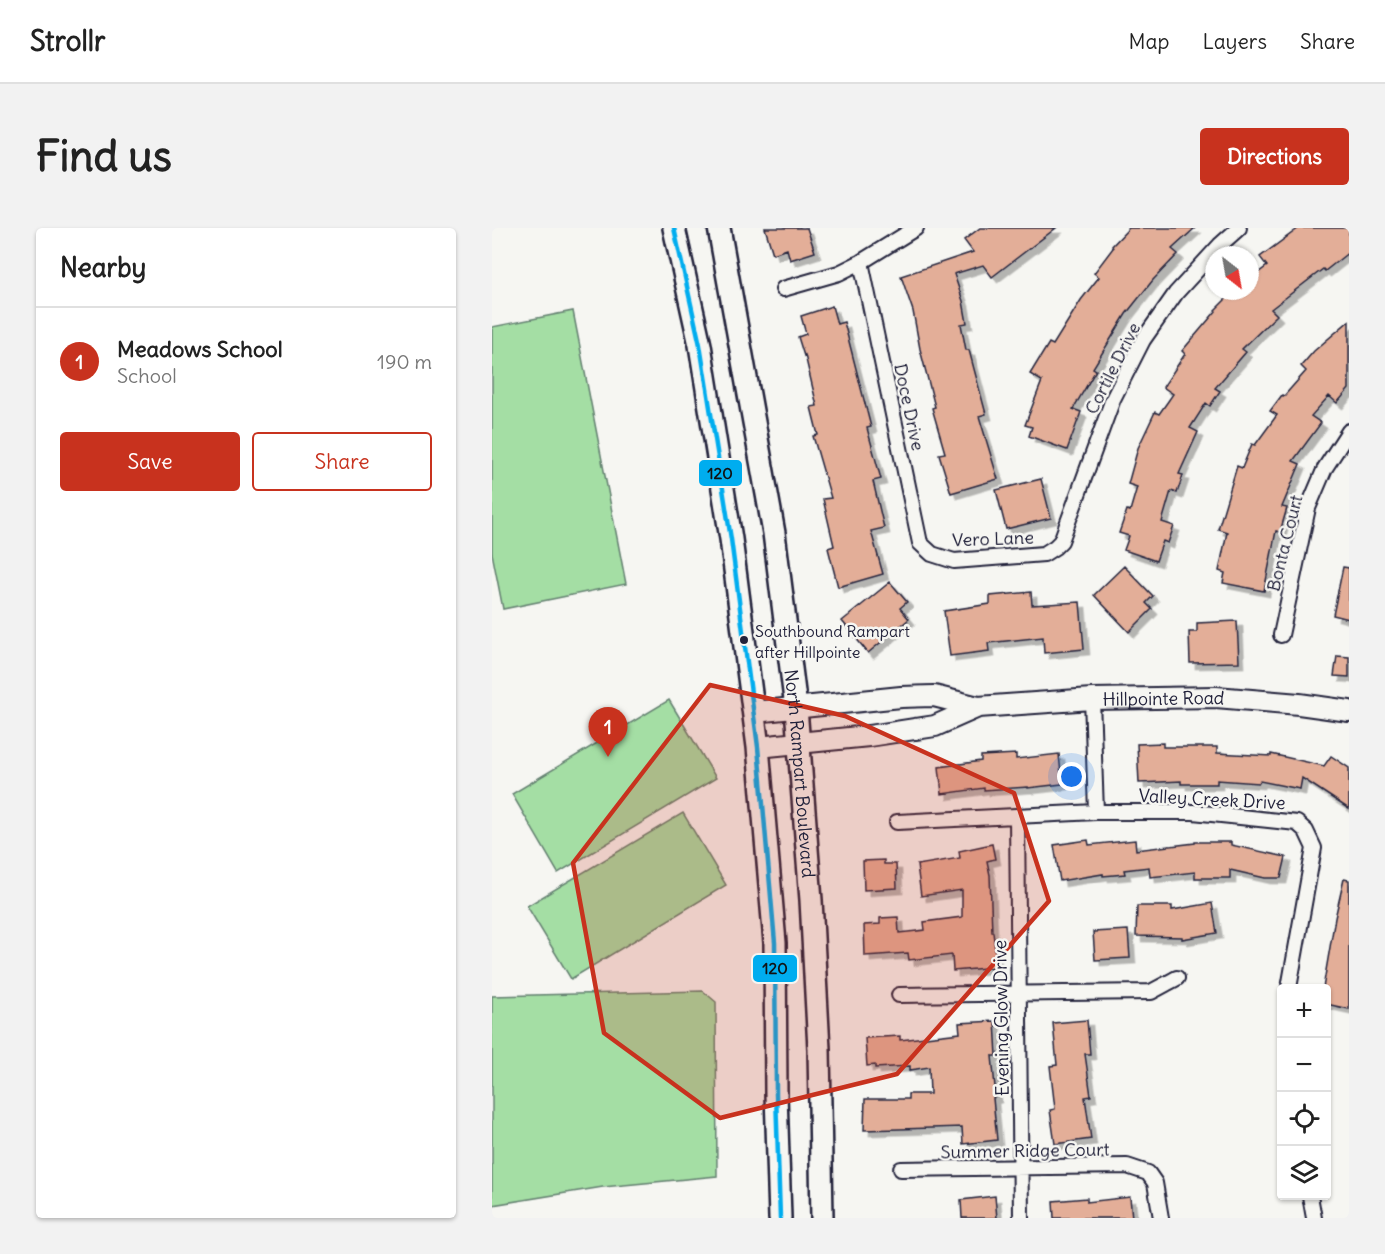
<!DOCTYPE html>
<meta charset="utf-8">
<style>
:root{--surface:#fff;--page:#f2f2f2;--text:#222;--muted:#767676;--line:#e0e0e0;--accent:#c8321e}
body{margin:0;font-family:Delius,sans-serif;background:var(--page);color:var(--text)}
.controls{position:absolute;right:18px;bottom:18px;display:grid;overflow:hidden;border-radius:6px;box-shadow:0 2px 4px #0004}
.controls button{width:54px;height:54px;display:grid;place-items:center;padding:0;border:0;border-bottom:2px solid var(--line);background:var(--surface);color:var(--text);font:30px sans-serif}
.compass{position:absolute;left:713px;top:18px;width:54px;height:54px;border-radius:50%;background:var(--surface);box-shadow:0 2px 4px #0004;rotate:149deg}
.you{position:absolute;left:580px;top:549px;width:21px;height:21px;margin:-15px;border:4px solid #fff;border-radius:50%;background:#1a73e8;box-shadow:0 0 0 9px #1a73e833}
.badge{display:grid;place-items:center;width:39px;height:39px;border-radius:50%;background:var(--accent);color:#fff;font-size:20px;font-weight:700}
.pin{position:absolute;translate:-50% -50px;filter:drop-shadow(0 2px 3px #0008)}
.pin::after{content:'';position:absolute;top:32px;width:21px;height:18px;background:inherit;clip-path:polygon(0 0,100% 0,50% 100%)}
.list{margin:0;padding:0;list-style:none}
h2{display:flex;justify-content:space-between;align-items:center;height:78px;margin:0;padding:0 24px;font-size:26px}
h2 small{font-size:20px;font-weight:400;color:var(--muted)}
.list li{display:grid;grid-template-columns:39px 1fr auto;gap:18px;align-items:center;box-sizing:border-box;height:108px;padding:0 24px;border-top:2px solid var(--line)}
.list b{display:block;font-size:22px;white-space:nowrap}
.list p{margin:0;font-size:20px;white-space:nowrap;color:var(--muted)}
.list em{font-size:20px;font-style:normal;color:var(--muted)}
.actions{display:flex;gap:12px;padding:18px 24px}
.actions a{flex:1;padding:14px 0;border:2px solid var(--accent);border-radius:6px;text-align:center;font-size:21px;color:var(--accent)}
.actions .main{background:var(--accent);color:#fff}
.icon{flex:none;width:33px;height:33px;fill:none;stroke:currentColor;stroke-width:2;stroke-linecap:round;stroke-linejoin:round}
.map{position:relative;flex:none;width:857px;height:990px;overflow:hidden;border-radius:6px}
header{display:flex;align-items:center;gap:36px;box-sizing:border-box;height:84px;padding:0 30px;background:var(--surface);border-bottom:2px solid var(--line)}
header strong{font-size:28px}
nav{display:flex;gap:33px;margin-inline-start:auto;font-size:21px}
.intro{display:flex;align-items:center;justify-content:space-between;box-sizing:border-box;height:144px;padding:0 36px}
h1{margin:0;font-size:42px}
.button{padding:15px 27px;border-radius:6px;background:var(--accent);color:#fff;font-size:21px;font-weight:700}
main{display:flex;gap:36px;padding:0 36px}
aside{flex:1;background:var(--surface);border-radius:6px;box-shadow:0 2px 4px #0004}
.map>svg:first-child{display:block}
.green{fill:#a4dea4;stroke:#638070;stroke-width:1.5}
.building{fill:#e3ae98;stroke:#22223b;stroke-width:1.5;filter:url(#shadow)}
.lines{fill:none;stroke-linecap:round;stroke-linejoin:round}
.street-casing{stroke:#22223b;stroke-width:18}
.secondary-casing{stroke:#22223b;stroke-width:24}
.primary-casing{stroke:#22223b;stroke-width:26}
.street{stroke:#f6f6f2;stroke-width:14}
.secondary{stroke:#f6f6f2;stroke-width:20}
.primary{stroke:#f6f6f2;stroke-width:21}
.bus-1-casing{stroke:#f6f6f2;stroke-width:9}
.bus-1{stroke:#00adef;stroke-width:4.5}
.marked{fill:#c8321e;fill-opacity:0.2;stroke:#c8321e;stroke-width:4.5;stroke-linejoin:round}
.bus-dot{fill:#22223b;stroke:#f6f6f2;stroke-width:2}
.labels{text-anchor:middle;dominant-baseline:central;stroke-width:5;stroke-linejoin:round;paint-order:stroke}
.bus-label{font-size:16px;fill:#22223b;stroke:#f6f6f2;text-anchor:start}
.street-label{font-size:18px;fill:#22223b;stroke:#f6f6f2}
.line-badge{stroke:#f6f6f2;stroke-width:2}
.pale-badge-label{font-size:16px;text-anchor:middle;font-weight:bold;fill:#111}
</style>
<header>
<strong>Strollr</strong>
<nav><a>Map</a><a>Layers</a><a>Share</a></nav>
</header>
<div class="intro"><h1>Find us</h1><a class="button">Directions</a></div>
<main>
<aside>
<h2>Nearby<small></small></h2>
<ul class="list">
<li><span class="badge">1</span><div><b>Meadows School</b><p>School</p></div><em>190 m</em></li>
</ul>
<div class="actions"><a class="main">Save</a><a>Share</a></div>
</aside>
<div class="map">
<svg width="857" height="990" viewBox="0 0 857 990">
<defs>
<filter id="shadow"><feDropShadow dx="5.5" dy="5.5" stdDeviation="0" flood-color="#0004"/></filter>
</defs>
<rect width="100%" height="100%" fill="#f6f6f2"/>
<filter id="ink" filterUnits="userSpaceOnUse"><feTurbulence type="fractalNoise" baseFrequency=".0167" numOctaves="2"/><feDisplacementMap in="SourceGraphic" scale="12" xChannelSelector="R" yChannelSelector="G"/><feConvolveMatrix kernelMatrix="1 2 1 2 8 2 1 2 1" color-interpolation-filters="sRGB"/></filter>
<g filter="url(#ink)">
<!-- green -->
<path class="green" d="M81,83L134,356L11,381L0,325V99Z
M177,472L224,550L66,645L20,566Z
M191,585L234,657L79,751L35,678Z
M211,763L224,774L225,948L111,959L0,977V768Z"/>
<!-- building -->
<path class="building" d="M273,0H315L323,24L298,32L295,21L281,26Z
M488,0H564L500,49L491,37L462,46L471,73L475,95L469,96L474,122H477L494,186L487,188L506,251L459,265L447,226L453,225L440,180L443,179L428,121L421,83L409,48L481,24L472,12Z
M637,0H703L680,21L686,26L661,52L634,86L601,140L604,142L581,181L589,184L575,222L537,208L540,199L533,197L550,153L538,146L557,115L561,117L589,72L607,49L602,45L621,20L620,18Z
M807,0H857V24L833,43L831,41L779,81L785,87L750,121L754,124L723,160L728,163L718,178L714,175L698,200L706,204L687,246L691,247L685,265L679,263L670,294L682,298L676,315L671,313L664,333L632,322L637,308L627,305L635,282L638,283L645,259L636,256L646,220L663,184L667,186L681,166L671,159L693,126L690,123L724,83L723,82L742,63H758V51L775,38L768,29Z
M340,78L345,96L352,94L379,199L375,200L389,251L381,253L392,300L379,303L391,346L346,359L336,320L342,318L331,271L339,270L321,208L326,207L319,179L325,178L313,127L312,128L306,109L314,106L309,88Z
M857,93V161L845,175L837,168L819,188L829,195L801,233L808,236L790,279L795,280L788,304L784,303L772,363L731,355L733,345L727,343L735,304L726,301L745,238L750,240L760,216L763,217L785,187L778,183L790,167L792,168L814,143L809,138L822,123Z
M549,251L559,290L514,301L504,262Z
M632,338L661,368L654,375L660,381L637,404L602,367Z
M851,339L857,340V391L841,387Z
M398,354L415,374L408,380L417,391L376,425L350,393Z
M539,364L540,377L588,374L592,421L552,425L551,409L496,415L497,423L458,428L452,383L498,376V368Z
M745,393L747,434L698,435L697,404H705V395Z
M845,428L857,429V449L842,448Z
M671,515V519H725V525L779,528V526L832,538L839,528L857,540V581L810,550L808,561L768,553L767,555L725,552V556H689V553L647,555L645,516Z
M524,526V531L567,526L570,556L536,560V559L492,562V560L450,566L447,539L489,533V528Z
M596,612L597,617L643,612L644,622L703,615V614H739V617L794,629L789,650H773L738,642V650H703V644L658,649L657,639L632,642L633,646L611,648V646L568,653L562,617Z
M500,616L503,631L495,633L498,647L500,704H501L505,739L461,743L460,727L417,732L416,725L373,728L372,697L388,696V690L406,689L407,705L433,702L432,694L470,689V662L429,668L425,637L468,630L467,623Z
M392,632V636H404L405,660L372,662L371,633Z
M852,651L857,652V781L834,776V760H831L843,690Z
M720,675L725,705L690,711V709L644,708L645,678H680V682Z
M636,702L638,730L603,732L601,704Z
M595,792L598,826H593L599,868L593,869L599,911L563,916L558,882L563,881L558,838L565,837L561,795Z
M503,793L505,828H500L504,869L501,870L505,912L471,916L470,899L372,902L373,871H416V866H438L437,839L418,842V838L383,840V837L375,838L373,810L408,808V812L468,805L467,795Z
M503,968L505,990H470L469,972Z
M638,969L640,990H562L561,973L595,970V974Z"/>
<g class="lines">
<defs>
<path id="street" d="M369,34L428,315L440,326L462,333L552,326L563,319L569,313L621,171L651,112L684,65L728,17L747,0
M291,61L347,45L369,34L424,0
M789,407L816,280L833,240L857,203
M600,471L604,584
M525,589L529,990
M405,594L604,584H701L805,595L814,603L822,620L797,760
M407,767L659,764L685,750
M409,941L635,938L656,945L663,955L669,990
M818,968L822,990"/>
<g id="secondary">
<path id="s1" d="M262,484L409,469L442,468L486,479L600,471L724,469L807,476L857,483"/>
<path d="M266,519L377,508L443,498L486,479"/>
</g>
<g id="primary">
<path d="M182,0L208,117L239,311L266,519L283,715L284,866L288,990"/>
<path id="s2" d="M227,0L282,305L304,480L319,672L327,821L330,990"/>
</g>
</defs>
<!-- street casing -->
<use href="#street" class="street-casing"/>
<!-- secondary casing -->
<use href="#secondary" class="secondary-casing"/>
<!-- primary casing -->
<use href="#primary" class="primary-casing"/>
<!-- street -->
<use href="#street" class="street"/>
<!-- secondary -->
<use href="#secondary" class="secondary"/>
<!-- primary -->
<use href="#primary" class="primary"/>
<defs>
<path id="bus-1" d="M182,0L208,117L239,311L266,519L283,715L284,866L288,990"/>
</defs>
<!-- bus-1 casing -->
<use href="#bus-1" class="bus-1-casing"/>
<!-- bus-1 -->
<use href="#bus-1" class="bus-1"/>
</g>
</g>
<!-- marked area -->
<path class="marked" d="M218,457L353,488L522,565L557,673L405,846L228,890L112,805L81,635Z"/>
<!-- markers -->
<circle class="bus-dot" cx="252" cy="412" r="5"/>
<g class="labels">
<!-- bus labels -->
<g class="bus-label">
<text x="263" y="403">Southbound Rampart<tspan x="263" dy="21">after Hillpointe</tspan></text>
</g>
<!-- street labels -->
<g class="street-label">
<text transform="translate(620 140) rotate(-63)">Cortile Drive</text>
<text transform="translate(418 179) rotate(78)">Doce Drive</text>
<text transform="translate(501 310) rotate(-2)">Vero Lane</text>
<text transform="translate(792 315) rotate(-76)">Bonta Court</text>
<text stroke="none"><textPath href="#s1" startOffset="412">Hillpointe Road</textPath></text>
<text stroke="none"><textPath href="#s2" startOffset="552">North Rampart Boulevard</textPath></text>
<text transform="translate(720 571) rotate(3)">Valley Creek Drive</text>
<text transform="translate(509 790) rotate(-91)">Evening Glow Drive</text>
<text transform="translate(533 922) rotate(-1)">Summer Ridge Court</text>
</g>
</g>
<g class="line-badge">
<rect x="206" y="231" width="45" height="28" rx="6" fill="#00adef"/>
<rect x="260" y="726" width="46" height="29" rx="6" fill="#00adef"/>
</g>
<g class="pale-badge-label">
<text x="228" y="251">120</text>
<text x="283" y="746">120</text>
</g>
</svg>
<div class="controls">
<button>+</button>
<button>−</button>
<button><svg class="icon" aria-label="locate" viewBox="0 0 24 24"><circle cx="12" cy="12" r="6"/><path d="M12 2v4M12 18v4M2 12h4M18 12h4"/></svg></button>
<button><svg class="icon" aria-label="layers" viewBox="0 0 24 24"><path d="M12 4l9 5-9 5-9-5zM3 14l9 5 9-5"/></svg></button>
</div>
<svg class="compass" viewBox="-18 -18 36 36"><path d="M0-13l5 13h-10z" fill="#e53935"/><path d="M0 13l5-13h-10z" fill="#767676"/></svg>
<div class="you"></div>
<div class="pin badge" style="left:116px;top:529px">1</div>
</div>
</main>
